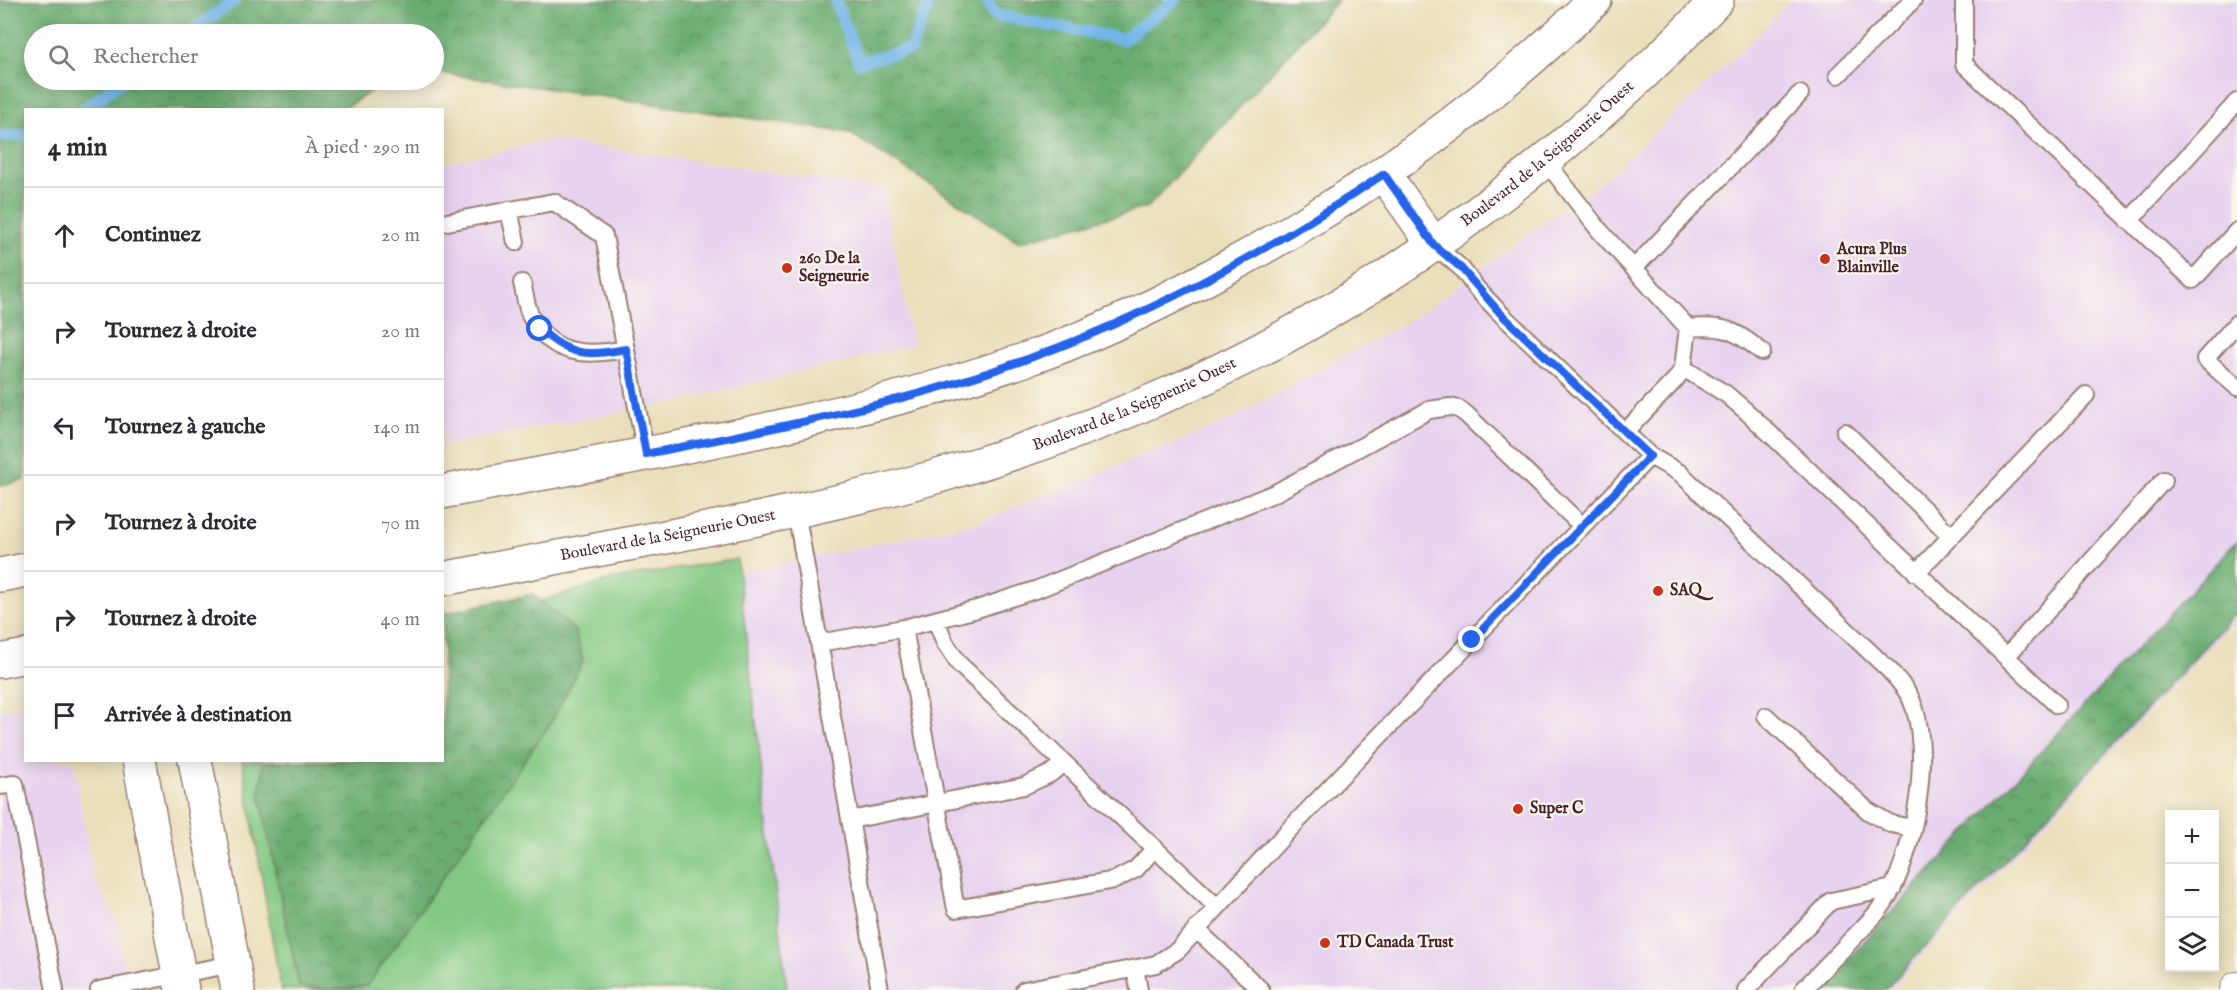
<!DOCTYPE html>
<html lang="fr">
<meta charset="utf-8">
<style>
:root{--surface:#fff;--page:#f7f7f7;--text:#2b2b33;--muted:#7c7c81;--line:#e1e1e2}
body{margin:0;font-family:"IM FELL English",serif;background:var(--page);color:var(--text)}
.controls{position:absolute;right:18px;bottom:18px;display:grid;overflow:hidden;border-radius:0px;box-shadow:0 3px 15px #0003}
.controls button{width:54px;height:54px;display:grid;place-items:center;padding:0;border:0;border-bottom:2px solid var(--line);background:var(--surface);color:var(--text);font:30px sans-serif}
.stop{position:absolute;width:18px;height:18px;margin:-14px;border:4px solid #2563eb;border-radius:50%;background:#fff}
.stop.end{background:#2563eb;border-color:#fff;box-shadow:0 2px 6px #0008}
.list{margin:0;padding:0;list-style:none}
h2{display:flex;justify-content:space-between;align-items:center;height:78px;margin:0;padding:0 24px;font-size:26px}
h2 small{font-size:20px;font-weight:400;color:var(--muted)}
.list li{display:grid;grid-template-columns:39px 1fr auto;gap:18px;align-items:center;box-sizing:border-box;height:96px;padding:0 24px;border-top:2px solid var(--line)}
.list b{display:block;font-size:22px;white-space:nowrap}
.list em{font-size:20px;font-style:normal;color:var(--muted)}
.icon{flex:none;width:33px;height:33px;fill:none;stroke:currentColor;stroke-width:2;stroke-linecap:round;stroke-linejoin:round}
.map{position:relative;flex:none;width:2237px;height:990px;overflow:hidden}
.search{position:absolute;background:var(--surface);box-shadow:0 3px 15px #0003;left:24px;top:24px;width:420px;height:66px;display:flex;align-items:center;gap:15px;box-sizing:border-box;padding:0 21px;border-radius:33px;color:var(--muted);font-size:22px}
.panel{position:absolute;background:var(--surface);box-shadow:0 3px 15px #0003;left:24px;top:108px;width:420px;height:654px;border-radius:0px}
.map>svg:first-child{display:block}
.built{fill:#e7d2ef}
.green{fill:#82c883;stroke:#667457;stroke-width:1.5}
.forest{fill:url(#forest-crowns);stroke:#5a664e;stroke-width:1.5}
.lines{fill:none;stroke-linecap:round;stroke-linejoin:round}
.stream{stroke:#72b5e8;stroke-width:12}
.lane-casing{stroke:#9a7f73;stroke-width:20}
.street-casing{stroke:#9a7f73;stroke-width:34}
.secondary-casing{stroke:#9a7f73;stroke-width:36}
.lane{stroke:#fff;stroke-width:16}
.street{stroke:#fff;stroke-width:32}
.secondary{stroke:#fff;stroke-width:33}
.route{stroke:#2563eb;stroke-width:8}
.poi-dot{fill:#c8321e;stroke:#fbf7ec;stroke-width:2}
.labels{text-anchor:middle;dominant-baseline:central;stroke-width:4.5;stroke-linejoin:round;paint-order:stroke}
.street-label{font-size:16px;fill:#4a1f2b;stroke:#fbf7ec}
.poi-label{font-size:16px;font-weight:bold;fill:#4a1f2b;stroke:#fbf7ec;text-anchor:start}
</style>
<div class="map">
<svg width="2237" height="990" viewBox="0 0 2237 990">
<defs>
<pattern id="forest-crowns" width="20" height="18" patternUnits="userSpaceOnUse" patternTransform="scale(1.5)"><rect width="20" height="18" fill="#69ac71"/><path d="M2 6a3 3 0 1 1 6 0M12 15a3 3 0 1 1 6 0" fill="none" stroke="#588b5d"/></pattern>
</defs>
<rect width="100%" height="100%" fill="#fbf7ec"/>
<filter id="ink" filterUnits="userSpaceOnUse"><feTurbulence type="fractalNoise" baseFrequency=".0167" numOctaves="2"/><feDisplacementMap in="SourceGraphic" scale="12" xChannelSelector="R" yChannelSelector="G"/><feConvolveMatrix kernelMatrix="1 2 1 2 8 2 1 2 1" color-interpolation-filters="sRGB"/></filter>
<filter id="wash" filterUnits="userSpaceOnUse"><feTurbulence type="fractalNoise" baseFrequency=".008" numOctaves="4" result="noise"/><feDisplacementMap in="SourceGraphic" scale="24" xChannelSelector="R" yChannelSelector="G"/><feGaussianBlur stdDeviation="1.35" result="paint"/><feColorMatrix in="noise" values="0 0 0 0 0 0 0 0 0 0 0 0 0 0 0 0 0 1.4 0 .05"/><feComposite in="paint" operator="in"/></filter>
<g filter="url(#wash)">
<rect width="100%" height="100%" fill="#eadfbb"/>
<!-- built -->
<path class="built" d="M1791,0H2237V617L1890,990H732L667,587L974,524L1218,426L1417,316L1609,176L1752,41Z
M551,140L882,189L913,345L674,402L443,445V164Z
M25,706L26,760L73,761L93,876L117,923L129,990H0V711Z"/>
<!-- green -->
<path class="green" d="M737,559L787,990H281L242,761L442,760L443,630L614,579Z"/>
<!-- forest -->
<path class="forest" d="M0,0H1338L1148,207L1019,242L850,133L434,72V34H34V80H388L344,109L26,110L25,480L0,486Z
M2237,541V612L1885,990H1819Z
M533,594L575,631L583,661L552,721L368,985C348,990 320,990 299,986L260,796L263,761L442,760L443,613Z"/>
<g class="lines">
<!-- stream -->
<path class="stream" d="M835,0L859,62L911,49L930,0
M986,0L995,15L1124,39L1175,0
M187,34L235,0
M82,110L124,80
M0,136L26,135"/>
</g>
</g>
<g filter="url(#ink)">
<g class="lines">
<defs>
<path id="lane" d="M1964,0V64L2193,280L2237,231
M1838,75L1913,0
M1545,160L1599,230L1688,328L1683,368L1676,379L1625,432
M509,210L516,242
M2129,221L2237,102
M442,223L554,202L604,236L646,454
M1635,267L1800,94
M522,283C525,294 526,308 532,319C554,357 588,356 626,349
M2237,323L2205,359L2237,387
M1688,328C1724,325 1734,329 1762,352
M1683,368L1726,394L1746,411L2057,705
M1845,432L1951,536
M1650,456L1680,473L1889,670C1897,679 1906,688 1911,699C1934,749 1914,859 1884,903C1876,916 1864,926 1854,937C1837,955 1820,972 1803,990
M796,511L880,990
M1916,573L2086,395
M936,620L945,643L959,664L1217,907
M904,628L956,909L1115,880L1136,869L1155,848
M819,643L904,628L977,609L1038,589L1275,493L1429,410L1450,407L1459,409L1467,415L1581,525
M2006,657L2164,480
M1766,716L1868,811L1891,824L1912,828
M0,786L15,784L55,990
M850,820L1024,786L1050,774L1064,763
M1196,929L1261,990
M1135,969L1139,990
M99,990L233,964
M1024,990L1142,967L1156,964L1178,950L1288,831L1650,456L1500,313L1477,289L1461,268L1434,245
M1746,990L1831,901L1893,888"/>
<path id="street" d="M2236,990L2237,988"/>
<g id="secondary">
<path d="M1384,174L1434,245"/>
<path d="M442,492C638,455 835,424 1024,360C1089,338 1151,308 1211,276C1352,202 1481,111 1595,0"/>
<path d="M0,575L26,570"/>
<path id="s1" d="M442,579C520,564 598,549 676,535C763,518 850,501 935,477C1009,456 1082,431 1152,401C1367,310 1557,168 1717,0"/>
<path d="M0,661L26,656"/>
<path d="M139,760L182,990"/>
<path d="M195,760L238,990"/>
</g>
</defs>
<!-- lane casing -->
<use href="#lane" class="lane-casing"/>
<!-- street casing -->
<use href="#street" class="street-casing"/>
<!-- secondary casing -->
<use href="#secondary" class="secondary-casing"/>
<!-- lane -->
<use href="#lane" class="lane"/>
<!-- street -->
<use href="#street" class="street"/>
<!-- secondary -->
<use href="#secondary" class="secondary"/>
</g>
</g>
<g class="lines" filter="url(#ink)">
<!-- route -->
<path class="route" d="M540,329C569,357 588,356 626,349L646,454C775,428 906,404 1030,358C1155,313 1273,248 1384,174L1434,245L1461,268L1500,313L1650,456L1472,640"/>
</g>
<!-- markers -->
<g class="poi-dot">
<circle cx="1825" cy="259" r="6"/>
<circle cx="787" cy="268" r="6"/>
<circle cx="1658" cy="591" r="6"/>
<circle cx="1518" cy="809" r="6"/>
<circle cx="1325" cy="943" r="6"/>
</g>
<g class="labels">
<!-- street labels -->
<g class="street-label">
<text stroke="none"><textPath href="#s1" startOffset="1202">Boulevard de la Seigneurie Ouest</textPath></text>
<text stroke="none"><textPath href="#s1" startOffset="716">Boulevard de la Seigneurie Ouest</textPath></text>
<text stroke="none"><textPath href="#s1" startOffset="230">Boulevard de la Seigneurie Ouest</textPath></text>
</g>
<!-- poi labels -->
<g class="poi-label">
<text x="1837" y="250">Acura Plus<tspan x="1837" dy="18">Blainville</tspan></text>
<text x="799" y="259">260 De la<tspan x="799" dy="18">Seigneurie</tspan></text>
<text x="1670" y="591">SAQ</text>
<text x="1530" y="809">Super C</text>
<text x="1337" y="943">TD Canada Trust</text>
</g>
</g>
</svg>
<div class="controls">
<button>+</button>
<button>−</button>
<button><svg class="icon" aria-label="layers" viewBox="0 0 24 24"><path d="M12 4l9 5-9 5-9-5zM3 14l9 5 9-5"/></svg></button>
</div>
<div class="stop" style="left:540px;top:329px"></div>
<div class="stop end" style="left:1472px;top:640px"></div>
<div class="search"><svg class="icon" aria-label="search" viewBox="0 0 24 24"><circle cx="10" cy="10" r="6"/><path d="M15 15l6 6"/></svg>Rechercher</div>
<section class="panel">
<h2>4 min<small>À pied · 290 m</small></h2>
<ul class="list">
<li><svg class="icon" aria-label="ahead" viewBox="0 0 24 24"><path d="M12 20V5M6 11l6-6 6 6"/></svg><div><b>Continuez</b></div><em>20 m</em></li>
<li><svg class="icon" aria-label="right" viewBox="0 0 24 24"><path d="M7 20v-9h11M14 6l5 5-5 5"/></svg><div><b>Tournez à droite</b></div><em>20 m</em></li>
<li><svg class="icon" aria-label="left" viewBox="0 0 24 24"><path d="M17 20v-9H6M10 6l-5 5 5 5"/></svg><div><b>Tournez à gauche</b></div><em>140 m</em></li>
<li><svg class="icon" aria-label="right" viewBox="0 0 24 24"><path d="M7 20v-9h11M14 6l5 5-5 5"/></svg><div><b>Tournez à droite</b></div><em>70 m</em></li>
<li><svg class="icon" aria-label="right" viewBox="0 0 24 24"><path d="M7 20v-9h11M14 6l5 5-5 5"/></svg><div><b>Tournez à droite</b></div><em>40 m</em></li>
<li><svg class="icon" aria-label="arrive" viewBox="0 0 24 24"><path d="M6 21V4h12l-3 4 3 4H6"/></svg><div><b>Arrivée à destination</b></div></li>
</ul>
</section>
</div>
